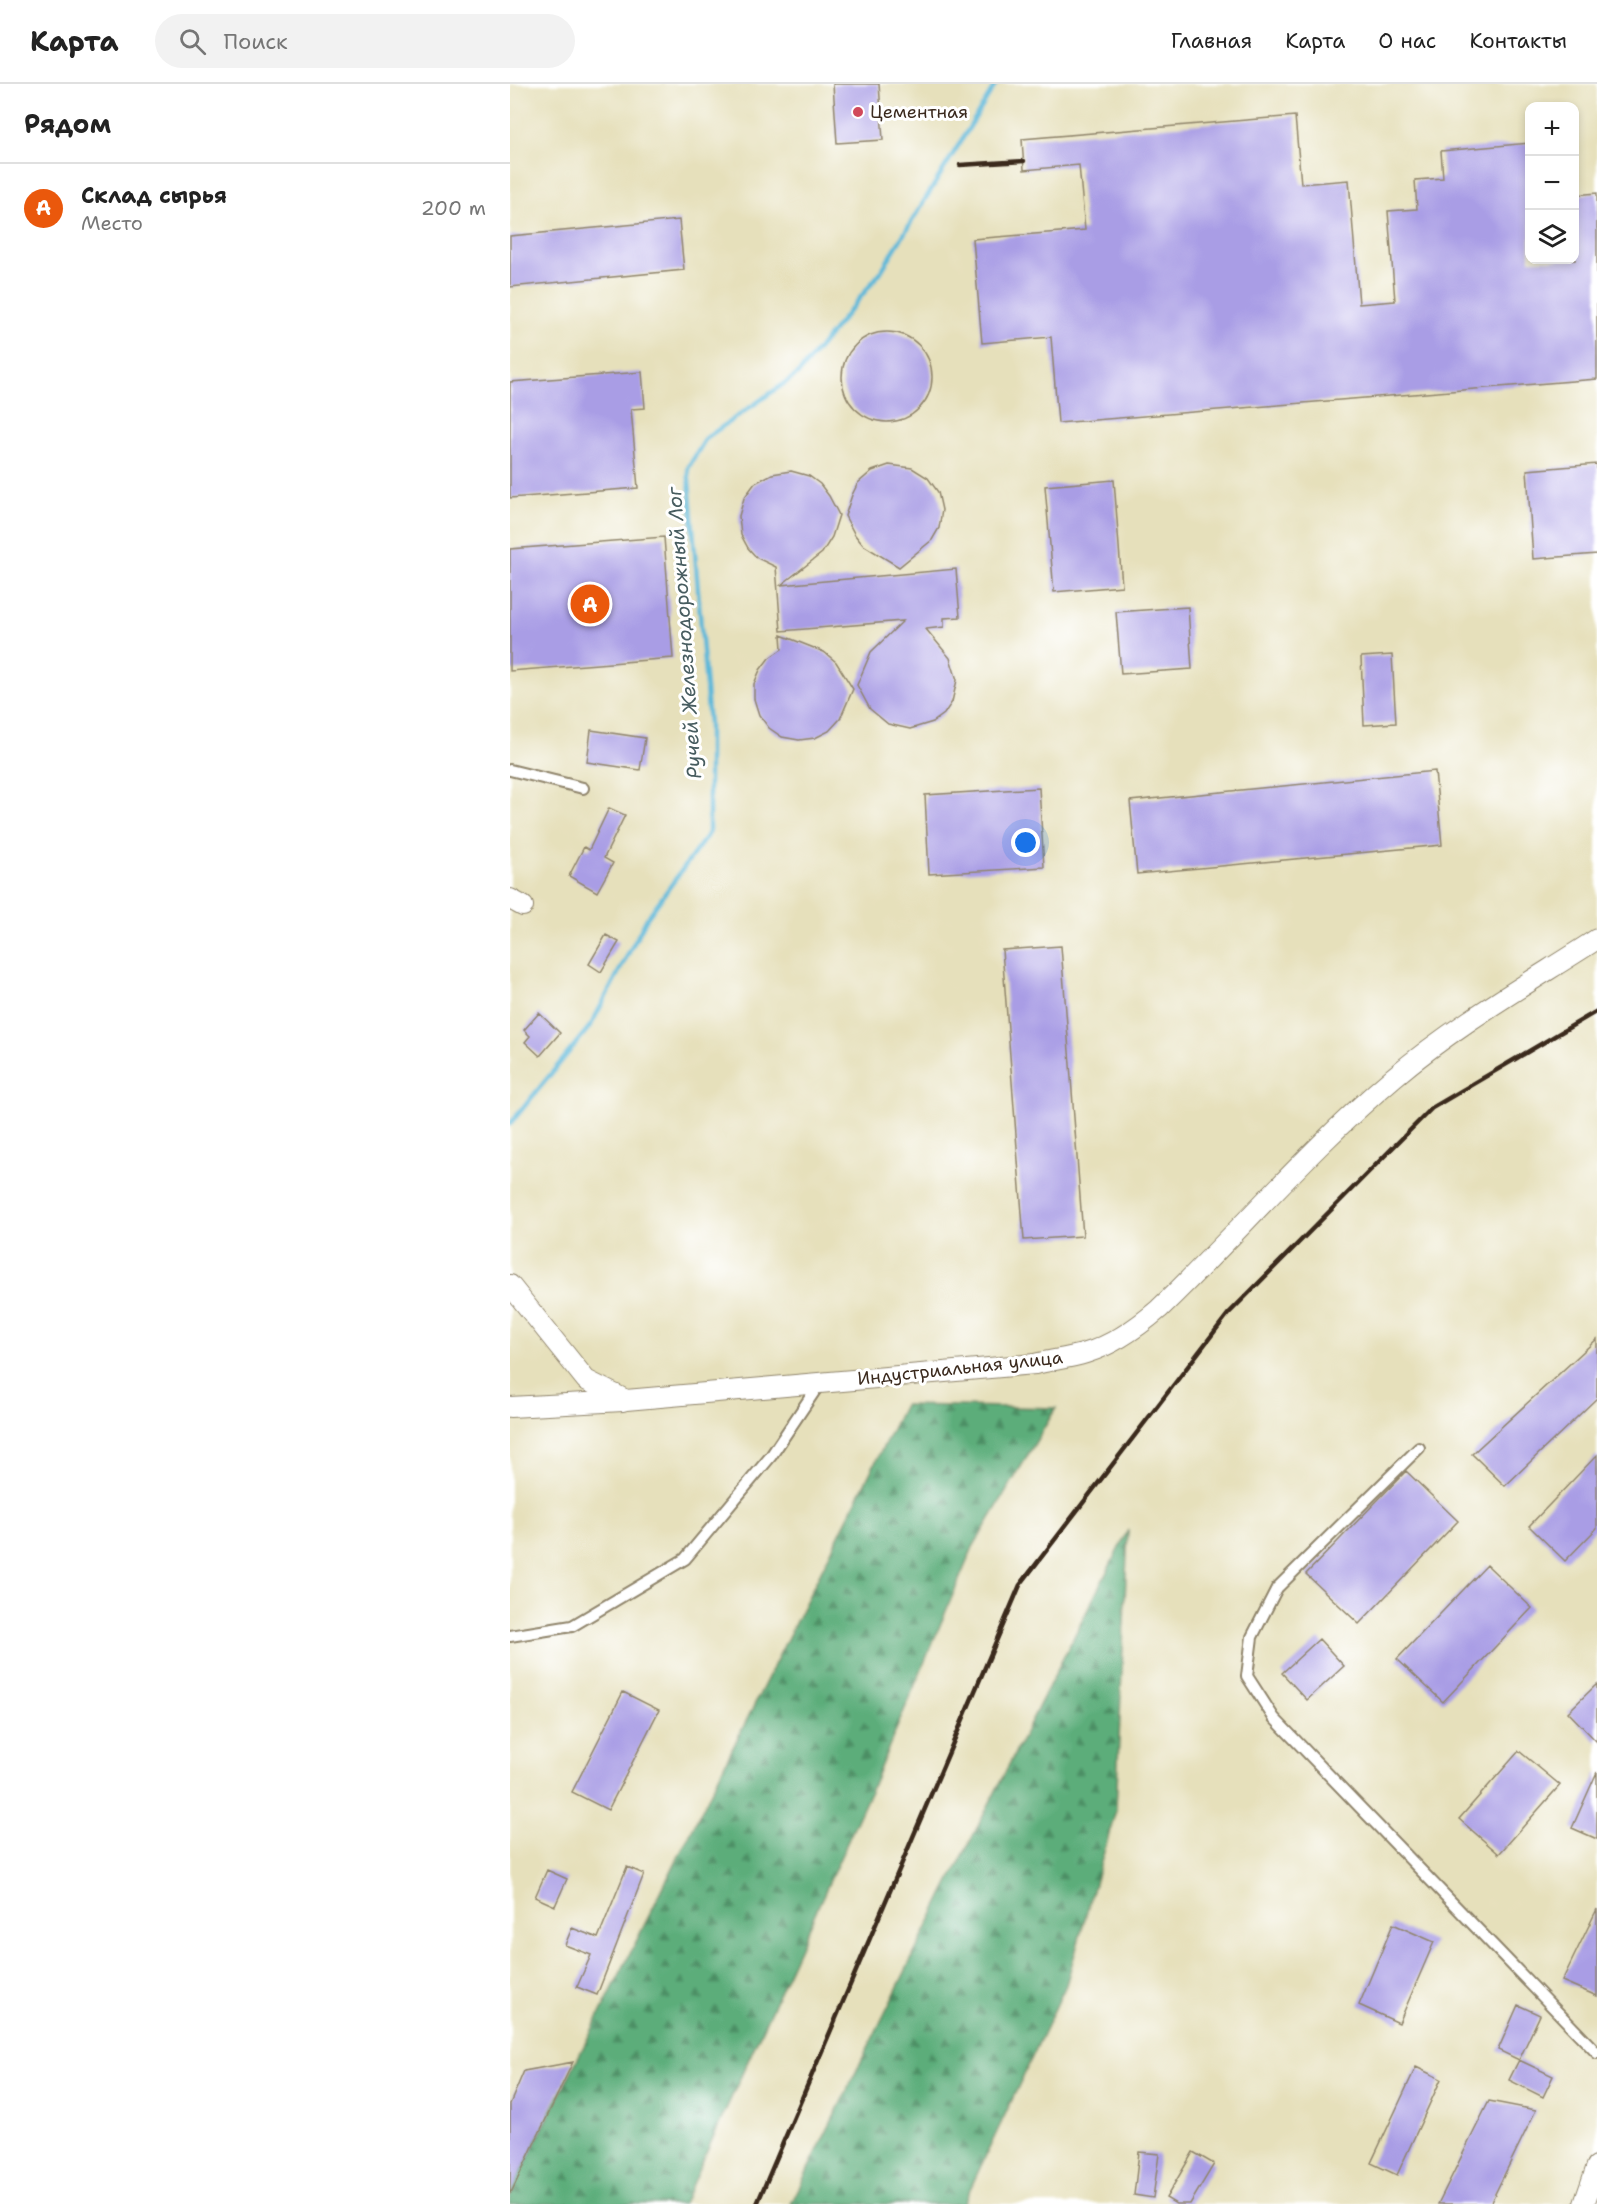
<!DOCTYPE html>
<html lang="ru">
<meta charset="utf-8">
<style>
:root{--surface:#fff;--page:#f2f2f2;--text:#222;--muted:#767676;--line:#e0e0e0;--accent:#ea580c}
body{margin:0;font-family:"Shantell Sans",sans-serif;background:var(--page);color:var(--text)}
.controls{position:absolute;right:18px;top:18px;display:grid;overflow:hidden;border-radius:12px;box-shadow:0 3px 9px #0003}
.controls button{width:54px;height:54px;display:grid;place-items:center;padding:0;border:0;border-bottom:2px solid var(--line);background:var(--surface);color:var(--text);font:30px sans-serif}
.you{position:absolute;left:516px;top:759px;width:21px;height:21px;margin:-15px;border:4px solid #fff;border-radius:50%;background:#1a73e8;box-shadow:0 0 0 9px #1a73e833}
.badge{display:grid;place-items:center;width:39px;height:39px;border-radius:50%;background:var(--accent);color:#fff;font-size:20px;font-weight:700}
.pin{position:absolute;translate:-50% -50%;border:3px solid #fff;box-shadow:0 2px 6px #0006}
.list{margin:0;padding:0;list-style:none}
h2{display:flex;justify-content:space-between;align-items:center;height:78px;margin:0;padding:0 24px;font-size:26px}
h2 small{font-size:20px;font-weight:400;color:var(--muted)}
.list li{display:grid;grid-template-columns:39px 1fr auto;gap:18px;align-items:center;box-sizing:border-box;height:90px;padding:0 24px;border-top:2px solid var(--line)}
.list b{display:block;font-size:22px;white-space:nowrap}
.list p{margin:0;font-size:20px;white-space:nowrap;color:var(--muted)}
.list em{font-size:20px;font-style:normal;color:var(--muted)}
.icon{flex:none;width:33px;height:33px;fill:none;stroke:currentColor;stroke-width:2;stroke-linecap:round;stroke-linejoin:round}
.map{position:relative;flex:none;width:1087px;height:2120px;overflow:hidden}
header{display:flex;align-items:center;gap:36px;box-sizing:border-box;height:84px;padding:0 30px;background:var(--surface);border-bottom:2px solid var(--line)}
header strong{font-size:28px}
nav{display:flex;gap:33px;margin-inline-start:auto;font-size:21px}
.search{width:420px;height:54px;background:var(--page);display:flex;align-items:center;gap:15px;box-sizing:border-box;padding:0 21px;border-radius:33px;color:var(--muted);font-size:22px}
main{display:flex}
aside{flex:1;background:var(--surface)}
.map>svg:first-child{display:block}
.forest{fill:url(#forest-firs);stroke:#4b6c4c;stroke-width:1.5}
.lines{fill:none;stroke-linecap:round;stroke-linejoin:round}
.stream{stroke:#5cb8d9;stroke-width:4.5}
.building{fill:#a99de5}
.lane-casing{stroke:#90856c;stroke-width:14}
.street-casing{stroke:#90856c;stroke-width:22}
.lane{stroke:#fff;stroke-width:10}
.street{stroke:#fff;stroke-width:20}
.rail{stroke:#3b2a1e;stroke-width:4.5}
.poi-dot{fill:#d1495b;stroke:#fff;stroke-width:2}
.labels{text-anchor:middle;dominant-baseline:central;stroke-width:6;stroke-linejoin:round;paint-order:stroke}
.poi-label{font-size:18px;fill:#3b2a1e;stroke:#fff;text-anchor:start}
.street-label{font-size:18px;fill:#3b2a1e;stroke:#fff}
.water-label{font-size:20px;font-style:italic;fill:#475c5f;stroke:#fff}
</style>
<header>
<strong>Карта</strong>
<div class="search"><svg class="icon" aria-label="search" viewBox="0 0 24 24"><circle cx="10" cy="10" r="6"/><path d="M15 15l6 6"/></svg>Поиск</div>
<nav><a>Главная</a><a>Карта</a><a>О нас</a><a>Контакты</a></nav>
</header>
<main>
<aside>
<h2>Рядом<small></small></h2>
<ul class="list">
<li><span class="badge">A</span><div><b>Склад сырья</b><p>Место</p></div><em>200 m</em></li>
</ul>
</aside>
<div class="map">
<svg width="1087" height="2120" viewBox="0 0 1087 2120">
<defs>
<pattern id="forest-firs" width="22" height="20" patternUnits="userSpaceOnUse" patternTransform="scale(1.5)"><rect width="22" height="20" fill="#5bad7a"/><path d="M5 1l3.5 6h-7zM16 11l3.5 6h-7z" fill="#4c8d63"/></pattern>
</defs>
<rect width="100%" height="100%" fill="#fff"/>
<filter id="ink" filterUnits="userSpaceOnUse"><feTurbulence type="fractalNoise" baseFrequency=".0167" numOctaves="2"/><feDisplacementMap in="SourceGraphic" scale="12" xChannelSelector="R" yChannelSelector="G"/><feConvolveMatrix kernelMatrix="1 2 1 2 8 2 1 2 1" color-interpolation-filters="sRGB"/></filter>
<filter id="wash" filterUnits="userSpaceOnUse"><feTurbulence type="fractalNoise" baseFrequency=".008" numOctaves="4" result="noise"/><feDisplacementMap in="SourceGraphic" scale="24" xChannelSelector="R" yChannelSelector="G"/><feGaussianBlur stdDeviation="1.35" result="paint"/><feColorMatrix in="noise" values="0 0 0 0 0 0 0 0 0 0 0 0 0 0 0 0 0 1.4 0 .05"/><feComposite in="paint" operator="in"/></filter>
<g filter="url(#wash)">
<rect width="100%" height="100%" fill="#e6e0bb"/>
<!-- forest -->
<path class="forest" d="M394,1321L546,1324L463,1463L356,1717L173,2120H0V2112L4,2102Z
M618,1446L606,1726L556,1901L453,2120H281L432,1813Z"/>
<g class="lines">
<!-- stream -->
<path class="stream" d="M0,1040L81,941L137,834L199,749V640L178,384L196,354L288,290L370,189L486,0"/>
</g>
<g id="blocks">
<!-- building -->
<path class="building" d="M323,0H369L373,56L327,59Z
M785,32L791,100L839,96L849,220L885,217L878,127L907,125L905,96L933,94L931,67L1020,59V176H1065V111L1087,109V295L548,339L541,253L472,259L463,155L575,146L569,81L514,86L512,55Z
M169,136L174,186L0,203V152Z
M332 293a45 45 0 1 1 90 0a45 45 0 1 1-90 0Z
M132,288L135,324L121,325L128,404L0,414V298Z
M1087,380V470L1023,475L1017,386Z
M379,381L402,384L418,394L428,408L432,426L429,444L422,456L389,483L353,461L345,451L335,432L342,411L348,399L362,387Z
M281,387L299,392L310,400L319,412L329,431L322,453L312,469L271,501L446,485L450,533L434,534V543L416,545L440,574L447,596L442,618L434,630L423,638L400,645L378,640L360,625L347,601L361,568L393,537L271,547L266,483L247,474L238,464L231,451L229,432L234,414L245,399L262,390Z
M604,396L612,502L544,508L535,402Z
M154,453L163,574L0,587V465Z
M678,523L682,585L611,590L606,528Z
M271,551L314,568L326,578L343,605L330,635L319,647L305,654L289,656L272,653L259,644L249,631L244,615V600L250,586L259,574L272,565Z
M882,571L886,639L854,641L851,573Z
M81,646L135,654L130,686L77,678Z
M925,687L932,761L627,790L620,717Z
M529,704L534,783L419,790L415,711Z
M99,724L115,731L94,774L103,779L87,808L59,792L74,763L79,766Z
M96,851L109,858L91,888L79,880Z
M551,862L573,1152L514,1156L492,866Z
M29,929L50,949L30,972L15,958L20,952L14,946Z
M1087,1255V1314L995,1402L962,1370Z
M1087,1371V1444L1055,1477L1019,1442Z
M896,1387L948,1437L849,1540L796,1490Z
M977,1481L1022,1524L933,1618L887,1575Z
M809,1555L834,1582L797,1616L772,1589Z
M1087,1600V1658L1058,1628Z
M113,1608L149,1626L98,1726L62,1708Z
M1009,1667L1050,1701L989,1770L949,1735Z
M1087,1688V1755L1062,1744Z
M117,1783L134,1790L87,1911L67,1903L81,1871L55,1861L62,1844L88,1854Z
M37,1786L57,1795L45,1822L25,1813Z
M1087,1825V1912L1052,1897Z
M883,1840L924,1858L889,1939L849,1921Z
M1008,1921L1030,1931L1009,1976L988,1966Z
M1009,1976L1043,1992L1033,2013L999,1996Z
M63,1978L0,2111V2020L14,1987Z
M906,1983L931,1995L887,2091L861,2079Z
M979,2017L1026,2026L980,2120H928Z
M629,2068L649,2070L643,2114L624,2111Z
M683,2068L704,2080L680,2120H666L656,2114Z"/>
</g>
</g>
<g filter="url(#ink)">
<use href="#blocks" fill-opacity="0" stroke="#90856c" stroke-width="1.5"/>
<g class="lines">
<defs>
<path id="lane" d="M0,686L73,704
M909,1364L767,1504L742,1553L737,1592L764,1634L1087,1969
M0,1552L62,1542L175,1475L261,1372L310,1299"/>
<path id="street" d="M0,815L13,822
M0,1201L76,1296L116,1316L525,1280C542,1276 560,1274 576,1269C603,1261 628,1243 649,1225C728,1149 800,1064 884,993C947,940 1019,899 1087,855
M0,1323L113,1317
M1074,2120L1087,2082"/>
</defs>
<!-- lane casing -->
<use href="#lane" class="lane-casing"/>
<!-- street casing -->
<use href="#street" class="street-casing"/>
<!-- lane -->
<use href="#lane" class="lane"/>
<!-- street -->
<use href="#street" class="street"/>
<!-- rail -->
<path class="rail" d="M450,81L514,77
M247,2120L510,1501L718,1230L922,1024L1087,927"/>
</g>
</g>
<!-- markers -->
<circle class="poi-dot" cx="348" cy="28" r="6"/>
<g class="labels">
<!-- poi labels -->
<g class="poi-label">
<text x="360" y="28">Цементная</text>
</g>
<!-- street labels -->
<g class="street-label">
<text transform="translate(450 1284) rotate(-6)">Индустриальная улица</text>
</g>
<!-- water labels -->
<g class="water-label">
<text transform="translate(174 549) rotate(-94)">Ручей Железнодорожный Лог</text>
</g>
</g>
</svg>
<div class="controls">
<button>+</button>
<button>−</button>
<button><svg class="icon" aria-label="layers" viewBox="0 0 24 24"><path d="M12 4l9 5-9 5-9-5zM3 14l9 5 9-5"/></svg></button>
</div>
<div class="you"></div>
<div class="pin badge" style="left:80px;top:520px">A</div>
</div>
</main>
